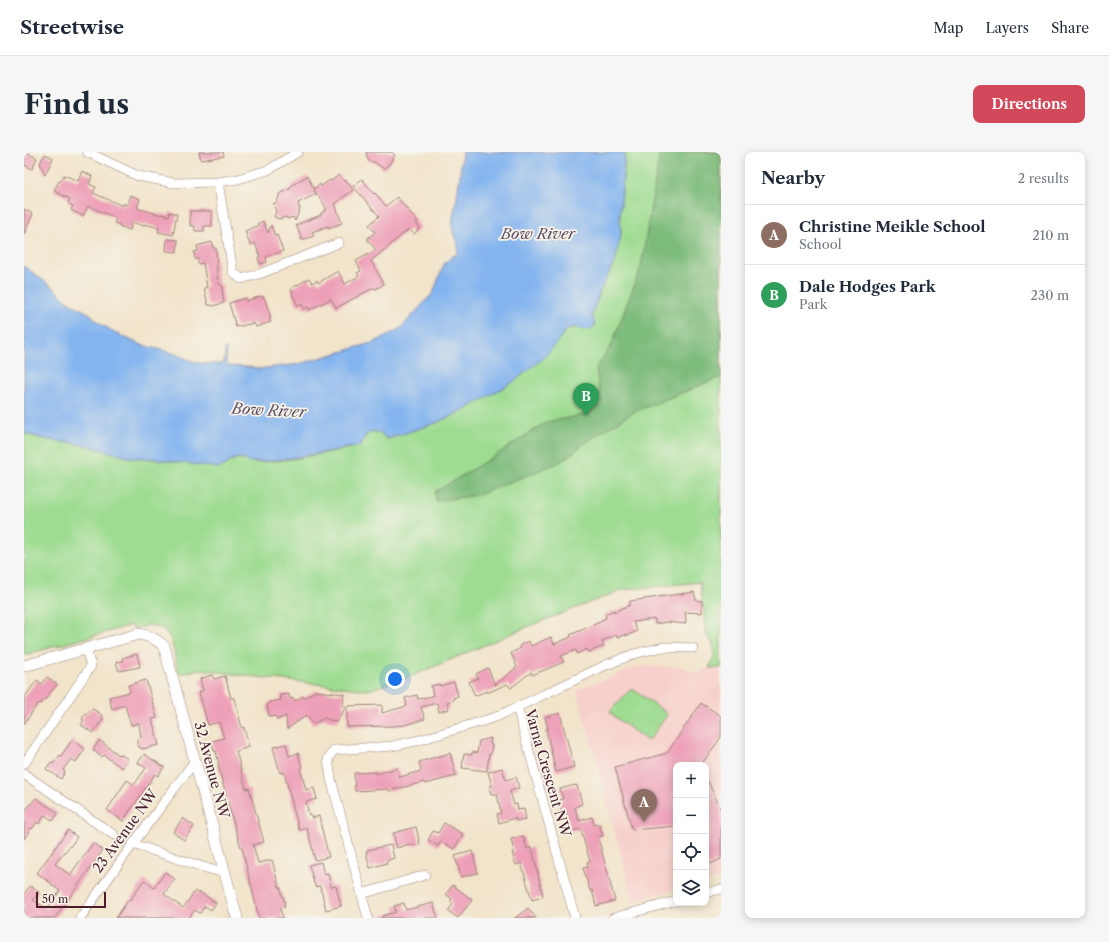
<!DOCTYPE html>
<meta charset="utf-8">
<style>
:root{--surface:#fff;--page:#f6f6f7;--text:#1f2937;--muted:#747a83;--line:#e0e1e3;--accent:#d1495b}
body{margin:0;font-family:"Libre Caslon Text",serif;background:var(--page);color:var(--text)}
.controls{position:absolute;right:12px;bottom:12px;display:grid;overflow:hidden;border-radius:8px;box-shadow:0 2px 10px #0003}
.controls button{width:36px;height:36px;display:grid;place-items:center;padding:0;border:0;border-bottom:1px solid var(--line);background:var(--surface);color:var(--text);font:20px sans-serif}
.scale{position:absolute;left:12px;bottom:10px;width:70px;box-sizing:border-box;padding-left:4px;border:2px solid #4a1f2b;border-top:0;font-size:11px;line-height:14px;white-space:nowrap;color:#4a1f2b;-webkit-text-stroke:3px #f7f3e8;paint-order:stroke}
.you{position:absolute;left:371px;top:527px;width:14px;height:14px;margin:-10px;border:3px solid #fff;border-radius:50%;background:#1a73e8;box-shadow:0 0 0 6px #1a73e833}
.badge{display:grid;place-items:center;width:26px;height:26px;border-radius:50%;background:var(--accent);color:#fff;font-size:13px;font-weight:700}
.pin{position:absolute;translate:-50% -33px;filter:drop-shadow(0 1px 2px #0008)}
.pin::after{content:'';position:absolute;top:21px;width:14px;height:12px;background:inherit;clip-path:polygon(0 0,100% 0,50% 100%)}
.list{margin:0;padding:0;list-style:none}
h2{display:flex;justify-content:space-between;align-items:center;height:52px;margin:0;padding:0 16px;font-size:17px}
h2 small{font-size:13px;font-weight:400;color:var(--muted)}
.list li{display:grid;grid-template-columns:26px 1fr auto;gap:12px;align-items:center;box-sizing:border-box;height:60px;padding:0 16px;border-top:1px solid var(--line)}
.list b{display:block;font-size:15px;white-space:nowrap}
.list p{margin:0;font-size:13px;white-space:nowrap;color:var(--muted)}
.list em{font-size:13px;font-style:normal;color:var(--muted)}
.icon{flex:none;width:22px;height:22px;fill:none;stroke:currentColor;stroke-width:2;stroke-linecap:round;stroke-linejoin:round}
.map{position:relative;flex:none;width:697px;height:766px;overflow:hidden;border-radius:8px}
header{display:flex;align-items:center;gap:24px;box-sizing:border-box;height:56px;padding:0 20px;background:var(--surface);border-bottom:1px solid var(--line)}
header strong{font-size:19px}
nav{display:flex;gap:22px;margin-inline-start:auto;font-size:14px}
.intro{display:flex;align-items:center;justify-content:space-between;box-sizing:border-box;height:96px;padding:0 24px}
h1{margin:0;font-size:28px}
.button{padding:10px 18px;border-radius:8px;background:var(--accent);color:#fff;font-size:14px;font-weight:700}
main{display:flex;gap:24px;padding:0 24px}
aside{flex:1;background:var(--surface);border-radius:8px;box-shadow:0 2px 10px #0003}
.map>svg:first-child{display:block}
.built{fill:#f7d0cc}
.green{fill:#9ddc91;stroke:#747e5e}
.forest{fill:#7ebc7b;stroke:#646e53}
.water{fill:#83b4ef;stroke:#666a8d}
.building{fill:#eda0b8}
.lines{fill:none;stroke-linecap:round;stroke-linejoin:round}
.minor-casing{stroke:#9e827a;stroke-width:10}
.tertiary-casing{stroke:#9e827a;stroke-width:12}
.minor{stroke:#fff;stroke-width:9}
.tertiary{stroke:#fff;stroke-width:11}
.labels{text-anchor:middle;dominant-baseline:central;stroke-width:3.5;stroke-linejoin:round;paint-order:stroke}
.street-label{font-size:14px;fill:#4a1f2b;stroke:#f7f3e8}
.water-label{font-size:15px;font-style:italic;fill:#5b4c66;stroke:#f7f3e8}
</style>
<header>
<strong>Streetwise</strong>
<nav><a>Map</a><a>Layers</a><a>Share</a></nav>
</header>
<div class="intro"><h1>Find us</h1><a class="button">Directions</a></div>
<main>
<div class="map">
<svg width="697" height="766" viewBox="0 0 697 766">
<rect width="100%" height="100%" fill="#f7f3e8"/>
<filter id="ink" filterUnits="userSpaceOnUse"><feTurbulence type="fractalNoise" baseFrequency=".025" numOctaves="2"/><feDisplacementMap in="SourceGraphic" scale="8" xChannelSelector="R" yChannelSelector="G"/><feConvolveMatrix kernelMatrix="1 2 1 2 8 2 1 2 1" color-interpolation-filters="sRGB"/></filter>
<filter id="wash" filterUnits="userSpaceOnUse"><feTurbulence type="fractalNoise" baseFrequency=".012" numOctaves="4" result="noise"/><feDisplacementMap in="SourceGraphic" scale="16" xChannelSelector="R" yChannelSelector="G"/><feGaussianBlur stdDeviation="0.9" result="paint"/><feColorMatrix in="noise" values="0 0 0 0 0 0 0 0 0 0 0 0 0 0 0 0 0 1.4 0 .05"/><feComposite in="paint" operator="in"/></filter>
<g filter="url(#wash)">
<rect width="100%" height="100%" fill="#f1e4ca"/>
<!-- built -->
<path class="built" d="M615,514L658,515L672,521L685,516H697V726L682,730V613H652V738L609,749L553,538Z"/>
<!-- green -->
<path class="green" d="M601,0H697V516H685L691,502L688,490L682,481L676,430L598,438L503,475L388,524L344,538L216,523L176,517L155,522L147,487L140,477L126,473L109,477L108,473L0,503V281L19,287L61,293L104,305L202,313C211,305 212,306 224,309C228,311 234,310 239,310C271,308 304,300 336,294L341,284L348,279L356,281L363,287L412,271L444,256L536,185C546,172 551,175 565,178L571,173L568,163L569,159L597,83L596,64Z
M606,538H610L642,561L643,563L626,587L622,588L586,561L588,557Z"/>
<!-- forest -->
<path class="forest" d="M636,0H697V225L608,261L571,284L536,310L454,343L412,349L411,340L472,303L522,270L564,262L577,251L572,216L588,192L617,115Z"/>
<!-- water -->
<path class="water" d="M438,0H601L596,64L597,83L591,109L576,139L569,159L568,163L571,173L570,176L565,178L549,175L542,178L523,203L489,230L444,256L412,271L363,287L356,281L348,279L341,284L336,294L274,305L238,310H224L219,307L214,306L208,308L202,313L195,316L131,307L104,305L61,293L19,287L0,281V114L28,135L43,149L68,163C73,173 107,189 118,193C127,196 136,197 145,200C154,202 162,207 171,210C180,212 189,212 198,212L201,206V196L203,197L202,209L204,214L225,215L234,217L275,212L351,190L377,176L409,141L420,112L427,105L433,102C437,87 428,88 428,73C429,61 433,49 434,37C436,25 437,12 438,0Z"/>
<g id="blocks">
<!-- building -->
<path class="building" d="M0,0L13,6L8,17L0,13Z
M175,0H199L200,4L177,8Z
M342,0H367L371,3L366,11L360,17L350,10H347L344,8Z
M21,2L29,6L21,23L16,11Z
M58,19L68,24L65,32L72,35L69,41L99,54L100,51L103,53L106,43L116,47L113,56L137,63L138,62L145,64L146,60L153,62L149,83L134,80L135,76L121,72L120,74L108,70L106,78L95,74L96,73L90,71L92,66L64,54L59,64L47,58L49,54L44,51L46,47L30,39L35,29L36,30L40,23L54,29Z
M315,23L321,30L322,28L329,38L311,52L318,71L304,76V74L288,80L290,84L278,88L272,73L297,63V61L301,59L300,58L303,57L290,38L292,42L274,51L276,57L271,69L269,65L263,67L262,65L255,67L250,65L252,59L249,52L253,50L255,44V42L266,37L268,33L283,24L290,37L296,32L297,34L306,28L307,29Z
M338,27L350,42L351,41L362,54L373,45L394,70L392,71L396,76L390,82L385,77L347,109L360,132L352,137L349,136L312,156L307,147L285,158L284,155L280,157L278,152L274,154L268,142L269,141L267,137L285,126L288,131L293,128L294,131L314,119L321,132L335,124L333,121L337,119L332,109L352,98L343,87L351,80L345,73L355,64L329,34Z
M0,57L9,62L0,82Z
M166,59H188V74H180V79H171V74H166Z
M239,69L244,81L247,73L251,84L253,83L259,99L242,105L243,110L236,112L234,105H236L231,91L226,93L221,79L234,74L233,72Z
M143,87L154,88L153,100L142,99Z
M188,90L189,96H192L193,118L192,119L195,132L199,135L198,137L200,151L188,154L187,153H184L180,136L183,135L179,111L174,112V107H171L170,100L174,99L173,94Z
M237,144L238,145H240L247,166L245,167L247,170L232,175L230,171L212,175L205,151L222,146V149Z
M670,440L672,448L678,449V461L661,460L662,468L661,472L643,470L631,472V467L609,470L613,479L602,484V482L593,486L592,483L578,489L580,494L565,500L563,497L553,502L552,498L537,504L540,510L508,523L507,520L487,536L483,532L463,541L462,539L451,544L445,530L454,526L452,522L464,516L471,533L493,515L487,501L497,496L496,493L505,489L507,494L527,485L530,492L547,485L546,483L576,470V469L582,466L581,462L590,458V460L606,453V449Z
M113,502L116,515L95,519L92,510L99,509L98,506Z
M188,523L190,527L201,524L207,546H210L218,576L220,575L225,595L212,599L222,637L225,636L240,690L229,693L234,711L248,708L255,735H256L261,751L260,752L261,755L256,756L259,766H235L218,696H217L207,662L194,613H195L192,599H190L188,589L200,586L195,570L184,573L175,540L179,539L176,527Z
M23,525L33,532L21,548L20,547L17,552L16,551L13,553L0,572V546L13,528L18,532Z
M122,528L133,566L128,567L135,593L118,597L114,594V587L117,586L115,571L107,573L101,553L88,557L85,545L106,540L104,533Z
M430,530L434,544L429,546L430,548L423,550L425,557L415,560L413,551L397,555L401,567L377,574V573L371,574L323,575V554L358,553V561L383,554L381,546L393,543L394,547H395L409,544L407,534L416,532V534Z
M291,539L320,542L319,554H322L313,570L309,568L308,569L301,566L289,572L283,563L263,577L262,564L253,568L252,564L247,565V563L245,564L243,553L245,552V550L257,548L256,543L265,542L266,547L269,546L271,549L279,544L280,546Z
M677,551L697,564V585L677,613H652V674L608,678L591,615L643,601Z
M69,557L78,563L79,567L69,581L57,573L60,568L58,567L62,561L63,562L66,558Z
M536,561L550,615L532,620L522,577H524L521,565Z
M467,586L466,592L468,593L467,602H465L463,619L438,616L440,602L448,603V600L453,601L455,589Z
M48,588L61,597L52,610L47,607L39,618L41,620L37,627L22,617L27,610L29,612L36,603L37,604Z
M75,588L95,603L96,602L104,607L98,616L80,603L78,605L69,598Z
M262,592L265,604L274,601L278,615L276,616L282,638L290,636L293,647L282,650L285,663H287L288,666L295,664L298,674H297L305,705L291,708L283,676L275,678L260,620L256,621L249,595Z
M426,601L432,624L401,632L400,630L365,639L364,637L331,639L330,621L352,620V622L373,616L376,625L397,619L395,610Z
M120,602L140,615L134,624L131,622L99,669L83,658L103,628L110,633L122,616L114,611Z
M478,616L482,628L492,625L495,636L486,639L490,653L493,652L494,658L500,657L502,667L492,669L491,666L475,671L473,662L477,661L473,642L470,643V641L467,642L465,635L468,634L464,620Z
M682,625L697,658V707L684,713L682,709Z
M551,633V634L553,633L558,652L551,655L555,669L568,665L570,673L575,672L579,684L574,685L591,749L572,754L568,738L566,739L559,716L564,715L563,710L566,709L557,679L556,677L547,679L542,659L538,660L534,648L539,647L536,637Z
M12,646L34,661L29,669L21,663L15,672L13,670L8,677L7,676L0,687V660Z
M159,666L170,674L160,688L149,680Z
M420,671L439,682L430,697L417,689L414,694L404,688L409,679L414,681Z
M392,675L396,692L386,694L385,692L373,696L369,681Z
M44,678L53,685L46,695H45L31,712L46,723L69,691L79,698L31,766H0V742L6,734L15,740L9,748L23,757L36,739L28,733V732L13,721Z
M499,684L503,697L508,695L519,745L508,748L497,711L492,713L488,700H490L487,687Z
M367,693L370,706L362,709L363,711L346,716L342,700H343V698Z
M448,699L454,721L437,725L431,704Z
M297,710L300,722L304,721L307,735L312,734L317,754L302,758L296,734L291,735L285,713Z
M141,720L151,727L140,742L159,756L171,739L175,742L176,740L192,751L187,758L181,754L176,761L171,758L165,766H92L105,747L106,748L120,728L130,736Z
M429,733L448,748L434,766L424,759L429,752L426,750L428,747L422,742Z
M380,751L382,758L409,751L414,766H358V764L372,760L370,754Z
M504,756L512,766H491Z"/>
</g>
</g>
<g filter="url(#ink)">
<use href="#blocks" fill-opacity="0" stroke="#9e827a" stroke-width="1"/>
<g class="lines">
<defs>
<path id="minor" d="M63,0L114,24L150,31L194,30L214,27L244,18L274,0
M194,30L209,120L217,127L235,122L315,91
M493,555L551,766
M0,612L67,514L62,497
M0,622L90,683
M109,692L182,716L201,721
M682,741L697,737
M338,742L401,723
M56,766L109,692L170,610
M344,766L307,627L304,607L310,598L369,594L396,588L472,565L540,533L582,513L610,502L639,495L669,496
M589,766L652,749"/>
<path id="tertiary" d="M0,514L115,482C126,484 132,487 140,494L213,766"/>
</defs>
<!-- minor casing -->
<use href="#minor" class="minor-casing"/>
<!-- tertiary casing -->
<use href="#tertiary" class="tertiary-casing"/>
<!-- minor -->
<use href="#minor" class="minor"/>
<!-- tertiary -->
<use href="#tertiary" class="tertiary"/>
</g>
</g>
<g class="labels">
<!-- street labels -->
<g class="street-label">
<text transform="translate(188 618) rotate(75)">32 Avenue NW</text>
<text transform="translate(524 621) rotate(74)">Varna Crescent NW</text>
<text transform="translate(101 679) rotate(-54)">23 Avenue NW</text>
</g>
<!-- water labels -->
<g class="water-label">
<text x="514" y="81">Bow River</text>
<text transform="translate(245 258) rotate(3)">Bow River</text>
</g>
</g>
</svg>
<div class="controls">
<button>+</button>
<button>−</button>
<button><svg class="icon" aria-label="locate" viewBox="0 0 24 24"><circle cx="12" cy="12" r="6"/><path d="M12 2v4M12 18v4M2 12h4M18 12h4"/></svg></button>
<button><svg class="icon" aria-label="layers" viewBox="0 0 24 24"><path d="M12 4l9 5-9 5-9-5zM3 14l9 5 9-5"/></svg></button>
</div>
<div class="scale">50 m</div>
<div class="you"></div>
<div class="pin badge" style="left:620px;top:670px;background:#8d6e63">A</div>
<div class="pin badge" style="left:562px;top:264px;background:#2e9e5b">B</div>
</div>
<aside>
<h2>Nearby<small>2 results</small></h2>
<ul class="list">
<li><span class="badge" style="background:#8d6e63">A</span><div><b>Christine Meikle School</b><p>School</p></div><em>210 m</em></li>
<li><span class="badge" style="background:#2e9e5b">B</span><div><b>Dale Hodges Park</b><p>Park</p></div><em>230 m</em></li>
</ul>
</aside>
</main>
